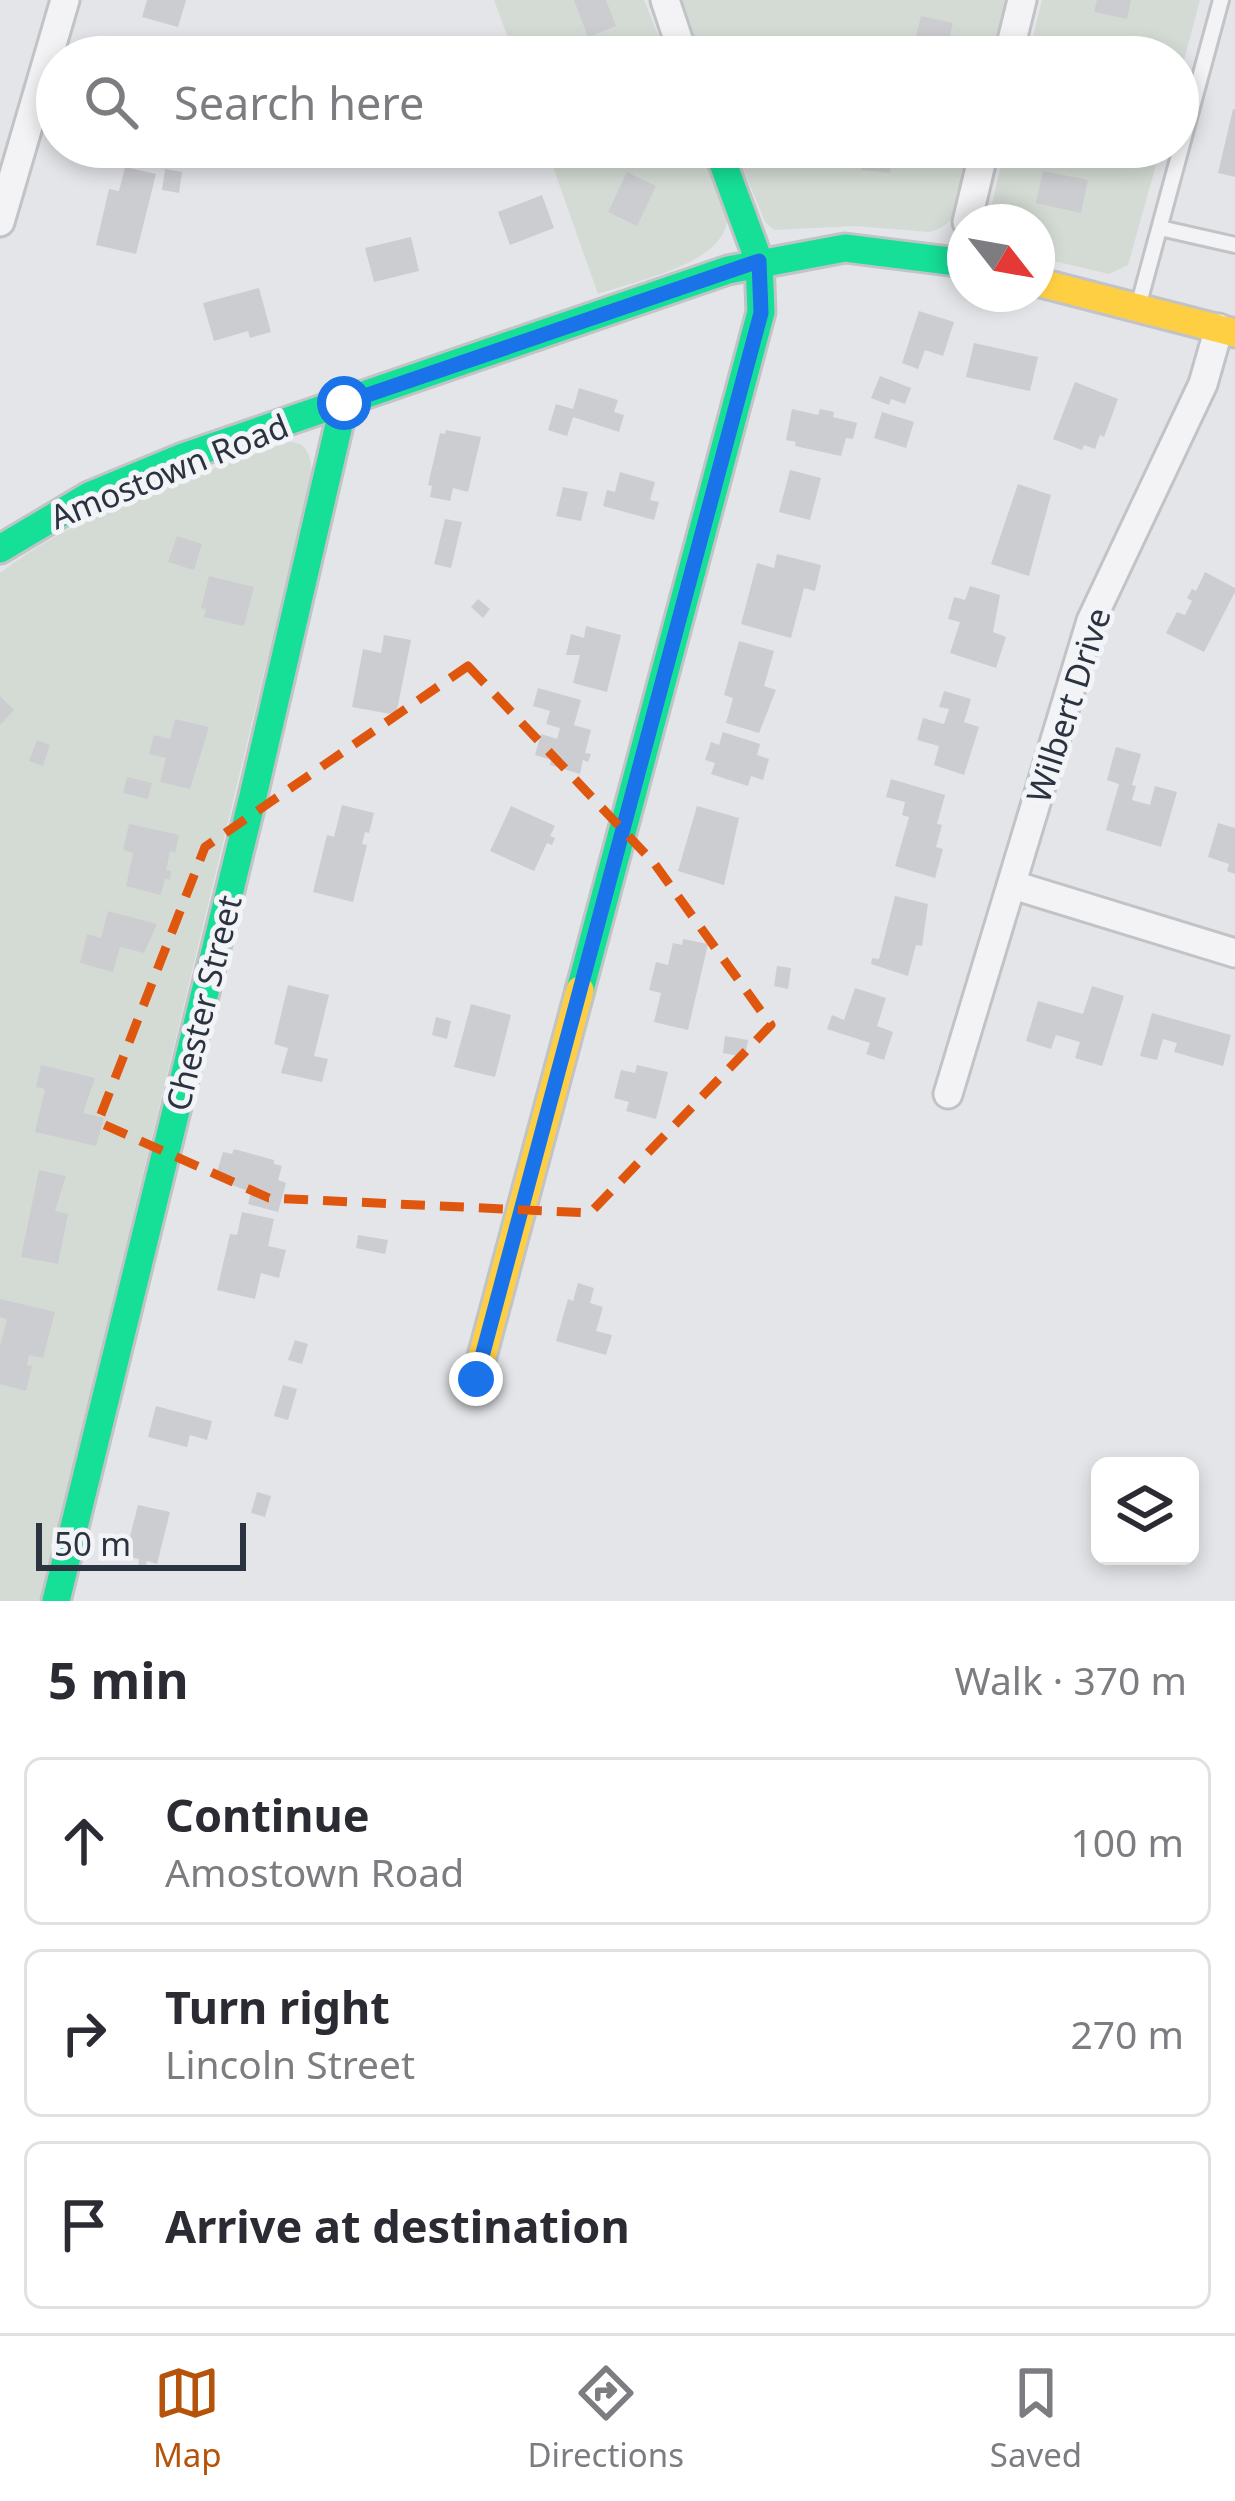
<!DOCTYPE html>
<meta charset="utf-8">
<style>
:root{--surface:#fff;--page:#f2f2f3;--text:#2b2b33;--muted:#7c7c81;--line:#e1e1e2;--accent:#b45309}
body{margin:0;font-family:"Noto Sans",sans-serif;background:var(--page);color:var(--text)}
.controls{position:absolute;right:36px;bottom:36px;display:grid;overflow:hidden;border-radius:18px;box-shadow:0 6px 18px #0003}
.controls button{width:108px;height:108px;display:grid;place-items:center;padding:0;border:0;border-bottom:3px solid var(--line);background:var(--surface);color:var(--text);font:60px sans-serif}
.compass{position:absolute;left:947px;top:204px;width:108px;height:108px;border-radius:50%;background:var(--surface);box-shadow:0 6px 18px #0003;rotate:121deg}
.scale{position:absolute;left:36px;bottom:30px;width:210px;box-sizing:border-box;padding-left:12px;border:6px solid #2c3340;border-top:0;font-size:33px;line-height:42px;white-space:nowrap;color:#2c3340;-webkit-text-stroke:9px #f2f4f7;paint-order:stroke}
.stop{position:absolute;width:36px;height:36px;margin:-27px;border:9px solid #1a73e8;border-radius:50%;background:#fff}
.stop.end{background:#1a73e8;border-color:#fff;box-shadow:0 3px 12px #0008}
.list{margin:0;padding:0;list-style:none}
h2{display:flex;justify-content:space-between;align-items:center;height:156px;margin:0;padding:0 48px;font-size:51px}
h2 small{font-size:39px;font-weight:400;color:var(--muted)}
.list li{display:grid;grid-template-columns:78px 1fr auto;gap:36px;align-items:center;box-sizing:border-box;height:168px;margin:0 24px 24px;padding:0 24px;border:3px solid var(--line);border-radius:18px}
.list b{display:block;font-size:45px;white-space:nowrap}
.list p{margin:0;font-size:39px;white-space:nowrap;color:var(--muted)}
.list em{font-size:39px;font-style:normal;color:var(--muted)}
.icon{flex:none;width:66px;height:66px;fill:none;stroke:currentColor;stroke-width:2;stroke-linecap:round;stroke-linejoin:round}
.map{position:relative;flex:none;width:1235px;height:1601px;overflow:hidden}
.search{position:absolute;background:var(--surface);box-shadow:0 6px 18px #0003;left:36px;right:36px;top:36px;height:132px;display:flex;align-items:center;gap:30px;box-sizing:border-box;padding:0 42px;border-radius:66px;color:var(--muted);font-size:45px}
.sheet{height:732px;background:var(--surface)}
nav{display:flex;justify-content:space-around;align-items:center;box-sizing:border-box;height:168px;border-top:3px solid var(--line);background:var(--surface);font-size:33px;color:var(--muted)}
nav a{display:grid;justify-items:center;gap:6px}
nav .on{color:var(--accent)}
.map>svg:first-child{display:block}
.green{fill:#d4dbd4}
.building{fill:#cccdd0}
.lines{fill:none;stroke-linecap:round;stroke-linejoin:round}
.lane-casing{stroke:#c2c3c6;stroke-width:20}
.street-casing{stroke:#c2c3c6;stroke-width:33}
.fast-casing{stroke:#c2c3c6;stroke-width:33}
.slow-casing{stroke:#c2c3c6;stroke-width:33}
.lane{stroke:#f3f3f5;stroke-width:14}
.street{stroke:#f3f3f5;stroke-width:27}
.fast{stroke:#16e098;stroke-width:27}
.slow{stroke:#ffcf43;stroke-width:27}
.route{stroke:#1a73e8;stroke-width:15}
.marked{fill:none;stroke:#df570f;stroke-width:9;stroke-dasharray:24 15;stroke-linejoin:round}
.labels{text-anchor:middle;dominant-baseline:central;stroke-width:10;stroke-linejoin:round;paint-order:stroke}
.street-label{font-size:33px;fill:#2c3340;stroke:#f2f4f7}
</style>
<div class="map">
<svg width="1235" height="1601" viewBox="0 0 1235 1601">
<rect width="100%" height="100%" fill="#e3e5e8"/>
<!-- green -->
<path class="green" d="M494,0H644L667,57H515Z
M678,0H1010L996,57H699Z
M1042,0H1200L1178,83V57H1028Z
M546,147H701L727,222C720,265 635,281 598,294Z
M734,147H974C967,177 965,225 929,232L855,226L774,230L765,222Z
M1005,147H1161L1128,265L1109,274L1037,257V222H988Z
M288,442C308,441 311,458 312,474L40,1601H0V573C85,508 188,479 288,442Z"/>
<!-- building -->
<path class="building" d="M147,0H186L178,27L142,17Z
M574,0H606L616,26L588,37Z
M1097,0H1131L1127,19L1094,12Z
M921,16L953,23L945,57H911Z
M771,39L777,57H741L739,51Z
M1233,109H1235V177L1218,173Z
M813,147H892L890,173L862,170V165L811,161Z
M125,167L156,174L136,254L96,245L109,189L119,191Z
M165,169L182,172L179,193L162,190Z
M1043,171L1088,180L1081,213L1036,203Z
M627,172L656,186L637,226L608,212Z
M542,195L554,228L510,245L498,212Z
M411,237L419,271L374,282L365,248Z
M259,288L271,332L250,338L248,331L214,341L203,303Z
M919,311L954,322L943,356L925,350L918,369L902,363Z
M974,343L1038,357L1030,391L966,377Z
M880,376L911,388L905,404L891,399L889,405L871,398Z
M1075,382L1118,399L1104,437L1100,435L1095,449L1084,445L1082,450L1053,439Z
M579,388L618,400L614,412L624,415L619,432L573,417L567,436L548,430L556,404L573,409Z
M792,409L818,415L820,409L834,412L833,417L857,423L853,439L846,438L841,456L795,446L796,442L786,440Z
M882,412L914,422L906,448L874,438Z
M446,430L481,437L468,492L453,488L450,501L430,497L432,486L428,485L440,433L445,434Z
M790,470L821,478L810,520L779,512Z
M620,472L655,482L650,500L659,502L654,520L603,506L607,490L615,492Z
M1018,484L1051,495L1029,576L991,564Z
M563,487L588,492L581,521L556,516Z
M445,519L462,522L451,568L434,564Z
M177,536L202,544L194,570L168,562Z
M777,554L821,565L815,591L804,588L791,638L741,624L757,563L774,568Z
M1205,572L1235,588V592L1204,652L1166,633L1177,612L1185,615L1192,601L1187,598L1192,589L1196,591Z
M209,576L254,587L244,626L204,617L206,609L201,608Z
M970,586L1000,595L993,632L1006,637L996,668L950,653L960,622L948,619L954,597L965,600Z
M478,599L490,609L483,618L471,607Z
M586,626L621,635L607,692L573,683L580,655H566L571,634L584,638Z
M384,635L411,640L396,715L352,707L363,649L381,653Z
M739,641L774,651L764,686L776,690L759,733L726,723L733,698L724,695Z
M538,688L581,700L574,725L591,730L585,753L591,754L588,762L583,760L580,774L550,765L551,760L535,755L541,734L557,739L560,728L546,724L550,711L533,706Z
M944,691L971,699L964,722L979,727L964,775L934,765L939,746L917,740L923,718L944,724L949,709L939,707Z
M0,696L14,710L0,725Z
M175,719L209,727L190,789L160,782L166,758L149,754L154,735L170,739Z
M723,732L760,744L757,755L769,759L763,780L751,776L748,786L711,774L715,763L705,760L711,742L719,745Z
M37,740L50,745L43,766L29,761Z
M1116,747L1141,754L1132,785L1136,786L1132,800L1150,805L1155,786L1177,792L1161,847L1106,830L1119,784L1107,780Z
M127,777L152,783L148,799L123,793Z
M891,779L945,795L937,824L942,825L936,847L943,849L935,878L895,866L909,817L902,815L905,802L886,797Z
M342,805L374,813L369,833L365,832L362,844L367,845L353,902L313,892L327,835L334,837Z
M511,806L555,826L550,836L555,838L552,845L547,843L534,871L490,851Z
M697,806L739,818L724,885L678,871Z
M1218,823L1235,828V874L1227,871L1229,864L1208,857Z
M129,824L179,835L175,853L170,851L166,870L171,871L170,880L165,878L161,895L126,886L133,853L123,850Z
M895,896L928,904L922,946L916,945L908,976L871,964L872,958L879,959Z
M108,911L157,924L144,953L120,947L113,972L80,963L87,934L101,938Z
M683,939L708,944L688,1030L654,1022L661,993L649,990L656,962L668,965L673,943L682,945Z
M777,966L791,968L788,989L774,986Z
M288,985L329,995L314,1056L328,1059L322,1082L281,1073L288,1048L274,1044Z
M1092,986L1124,996L1102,1066L1075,1058L1080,1042L1056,1035L1051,1049L1026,1041L1038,1001L1083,1014Z
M855,988L886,998L877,1026L893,1032L884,1060L866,1054L870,1043L827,1029L832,1015L844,1020Z
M471,1004L511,1015L495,1077L454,1067Z
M1152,1013L1231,1035L1223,1066L1174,1052L1177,1043L1163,1039L1157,1060L1140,1056Z
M436,1017L451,1021L447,1039L432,1035Z
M725,1036L748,1040L745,1057L723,1053Z
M41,1065L95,1078L83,1113L104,1118L96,1146L35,1132L45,1089L36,1087Z
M637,1065L668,1072L656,1119L626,1111L629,1102L614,1098L621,1070L635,1073Z
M234,1149L274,1160V1164L282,1166L278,1180L286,1183L278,1212L248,1204L251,1192L215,1179L223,1152L232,1154Z
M39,1170L66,1176L55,1211L68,1214L58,1264L21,1257Z
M242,1212L274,1219L268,1246L286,1250L279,1278L261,1273L255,1299L217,1290L230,1234L237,1235Z
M358,1235L388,1240L385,1254L356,1248Z
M578,1283L594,1288L590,1303L603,1307L596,1331L612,1335L606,1355L556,1341L568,1299L573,1301Z
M0,1299L55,1312L43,1358L29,1355L27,1365L32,1366L26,1391L0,1384V1346L7,1319L0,1317Z
M295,1340L308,1344L302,1364L288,1360Z
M283,1385L297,1389L288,1420L274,1416Z
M156,1406L212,1421L207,1440L190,1435L187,1447L148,1437Z
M257,1492L271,1496L265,1517L251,1513Z
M138,1505L170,1512L157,1564L147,1561L145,1569L138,1567L139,1559L125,1556Z"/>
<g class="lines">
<defs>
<path id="lane" d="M1160,228L1235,245
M1139,303L1221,0"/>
<path id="street" d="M665,0L684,57
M1008,57L1022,0
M0,222L65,0
M967,222L985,147
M1013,885L1235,953
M948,1094L1091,621L1203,384L1219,328"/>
<path id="fast" d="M0,549L89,496L183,457L728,270L845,248L965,263
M580,990L761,312L759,261L717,147
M56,1601L253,796L344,403"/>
<path id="slow" d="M1037,282L1235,333
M476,1379L580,990"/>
</defs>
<!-- lane casing -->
<use href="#lane" class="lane-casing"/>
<!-- street casing -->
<use href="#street" class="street-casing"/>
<!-- fast casing -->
<use href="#fast" class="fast-casing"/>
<!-- slow casing -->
<use href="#slow" class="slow-casing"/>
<!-- lane -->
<use href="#lane" class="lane"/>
<!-- street -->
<use href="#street" class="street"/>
<!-- fast -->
<use href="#fast" class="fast"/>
<!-- slow -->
<use href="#slow" class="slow"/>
</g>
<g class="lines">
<!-- route -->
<path class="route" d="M344,403L759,261L761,313L476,1379"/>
</g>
<!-- marked area -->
<path class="marked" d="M468,666L654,863L771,1025L590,1213L269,1198L98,1122L205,847Z"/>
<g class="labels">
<!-- street labels -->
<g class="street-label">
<text transform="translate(169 471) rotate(-22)">Amostown Road</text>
<text transform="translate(1068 705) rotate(-72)">Wilbert Drive</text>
<text transform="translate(203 1003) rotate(-76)">Chester Street</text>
</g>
</g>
</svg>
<div class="controls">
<button><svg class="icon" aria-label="layers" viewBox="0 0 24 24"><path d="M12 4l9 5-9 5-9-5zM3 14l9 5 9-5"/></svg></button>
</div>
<svg class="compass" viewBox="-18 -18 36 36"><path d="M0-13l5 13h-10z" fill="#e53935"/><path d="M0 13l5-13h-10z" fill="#7c7c81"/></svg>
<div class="scale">50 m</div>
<div class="stop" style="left:344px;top:403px"></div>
<div class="stop end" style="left:476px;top:1379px"></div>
<div class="search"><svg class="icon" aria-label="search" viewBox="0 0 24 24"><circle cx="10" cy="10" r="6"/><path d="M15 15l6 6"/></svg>Search here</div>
</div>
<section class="sheet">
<h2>5 min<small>Walk · 370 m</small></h2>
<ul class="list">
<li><svg class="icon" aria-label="ahead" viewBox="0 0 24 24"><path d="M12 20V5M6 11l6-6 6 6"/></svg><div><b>Continue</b><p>Amostown Road</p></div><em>100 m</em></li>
<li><svg class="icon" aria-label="right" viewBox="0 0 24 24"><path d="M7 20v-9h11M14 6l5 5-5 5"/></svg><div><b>Turn right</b><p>Lincoln Street</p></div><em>270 m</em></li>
<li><svg class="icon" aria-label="arrive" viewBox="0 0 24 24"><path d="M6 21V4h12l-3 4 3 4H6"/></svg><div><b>Arrive at destination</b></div></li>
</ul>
</section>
<nav>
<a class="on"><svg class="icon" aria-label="map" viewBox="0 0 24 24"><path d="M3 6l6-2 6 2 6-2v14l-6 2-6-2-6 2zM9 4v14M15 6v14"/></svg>Map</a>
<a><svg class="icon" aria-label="directions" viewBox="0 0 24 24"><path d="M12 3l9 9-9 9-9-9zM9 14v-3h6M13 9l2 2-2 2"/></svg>Directions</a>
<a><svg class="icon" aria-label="saved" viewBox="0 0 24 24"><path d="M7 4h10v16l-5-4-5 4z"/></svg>Saved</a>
</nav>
